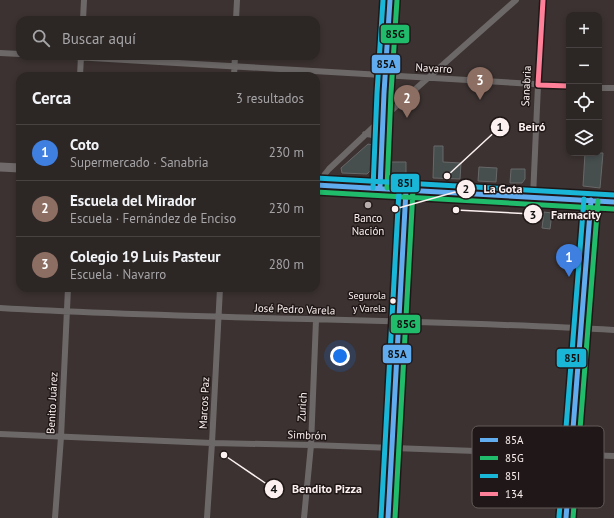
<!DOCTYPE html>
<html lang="es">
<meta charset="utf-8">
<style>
:root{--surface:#2c2625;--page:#342e2d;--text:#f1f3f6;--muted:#a6a5a7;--line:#484342;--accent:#b8aead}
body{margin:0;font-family:"PT Sans",sans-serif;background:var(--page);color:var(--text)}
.controls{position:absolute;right:12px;top:12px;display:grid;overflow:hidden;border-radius:8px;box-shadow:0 2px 6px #0003}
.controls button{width:36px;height:36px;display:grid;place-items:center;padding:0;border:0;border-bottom:1px solid var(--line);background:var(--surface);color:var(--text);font:20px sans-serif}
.you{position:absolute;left:340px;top:356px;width:14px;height:14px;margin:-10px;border:3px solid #fff;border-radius:50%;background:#1a73e8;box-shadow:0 0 0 6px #1a73e833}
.badge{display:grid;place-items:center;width:26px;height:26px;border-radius:50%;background:var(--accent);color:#fff;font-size:13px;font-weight:700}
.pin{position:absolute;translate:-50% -33px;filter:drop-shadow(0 1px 2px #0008)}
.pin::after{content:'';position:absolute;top:21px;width:14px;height:12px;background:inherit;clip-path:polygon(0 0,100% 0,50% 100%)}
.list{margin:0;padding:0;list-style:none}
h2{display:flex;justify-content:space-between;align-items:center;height:52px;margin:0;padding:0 16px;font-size:17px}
h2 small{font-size:13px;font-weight:400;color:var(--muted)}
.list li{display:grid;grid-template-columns:26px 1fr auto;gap:12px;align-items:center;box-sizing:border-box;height:56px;padding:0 16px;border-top:1px solid var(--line)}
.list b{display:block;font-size:15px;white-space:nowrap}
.list p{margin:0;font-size:13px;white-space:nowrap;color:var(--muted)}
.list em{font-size:13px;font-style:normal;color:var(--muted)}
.icon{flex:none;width:22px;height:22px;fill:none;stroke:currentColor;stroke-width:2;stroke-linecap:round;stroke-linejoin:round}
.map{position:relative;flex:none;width:614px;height:518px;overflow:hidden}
.search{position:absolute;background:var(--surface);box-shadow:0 2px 6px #0003;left:16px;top:16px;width:304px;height:44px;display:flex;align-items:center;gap:10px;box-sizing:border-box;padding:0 14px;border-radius:12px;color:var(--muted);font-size:15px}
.panel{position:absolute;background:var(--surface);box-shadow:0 2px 6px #0003;left:16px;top:72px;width:304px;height:220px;border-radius:12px}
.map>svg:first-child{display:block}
.building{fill:#474e4e;stroke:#686868}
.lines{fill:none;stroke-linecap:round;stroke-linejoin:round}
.street{stroke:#6d6868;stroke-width:6}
.secondary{stroke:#716a6a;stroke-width:9}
.bus-1-casing{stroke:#201818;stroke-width:8}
.bus-2-casing{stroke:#201818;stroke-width:8}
.bus-3-casing{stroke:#201818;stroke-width:8}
.bus-4-casing{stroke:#201818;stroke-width:8}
.bus-1{stroke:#60acee;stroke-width:5}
.bus-2{stroke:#20bc6c;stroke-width:5}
.bus-3{stroke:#1ab6d8;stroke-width:5}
.bus-4{stroke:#ff8098;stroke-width:5}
.poi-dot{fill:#b8aead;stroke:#201818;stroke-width:1.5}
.bus-dot{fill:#fcf0f0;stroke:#201818;stroke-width:1.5}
.labels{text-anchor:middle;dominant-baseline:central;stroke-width:3;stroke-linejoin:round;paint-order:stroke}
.bus-label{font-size:10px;fill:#fcf0f0;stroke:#201818;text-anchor:end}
.street-label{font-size:11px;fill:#fcf0f0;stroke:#201818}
.poi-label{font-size:11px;fill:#fcf0f0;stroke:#201818}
.key{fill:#201818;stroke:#625959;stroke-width:1}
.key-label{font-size:11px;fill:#fcf0f0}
.leader{fill:none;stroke:#fcf0f0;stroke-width:1.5}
.callout-dot{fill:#fcf0f0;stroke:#201818;stroke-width:1.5}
.mark-label{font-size:12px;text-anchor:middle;font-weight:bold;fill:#111}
.callout-label{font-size:12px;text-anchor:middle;font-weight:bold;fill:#fcf0f0;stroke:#201818;stroke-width:3;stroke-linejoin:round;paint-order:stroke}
.line-badge{stroke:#201818;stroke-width:1.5}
.pale-badge-label{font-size:11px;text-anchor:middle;font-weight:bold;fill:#111}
</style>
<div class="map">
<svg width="614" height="518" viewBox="0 0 614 518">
<rect width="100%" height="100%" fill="#3b3231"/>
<!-- building -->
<path class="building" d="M368,144L373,145L372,169L367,174L342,173L341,168Z
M434,146H443V162L461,163L460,179L433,178Z
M585,153H603L600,188L583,186Z
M391,162H406V177H394L390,173Z
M479,167L497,168L496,182L478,181Z
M511,169H525V179L522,183H510Z
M544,212L552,213L550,229L542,228Z"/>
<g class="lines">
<!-- street -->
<path class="street" d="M83,20L84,0
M236,20L237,0
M0,53L20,54
M58,56L569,86
M80,76L81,56
M234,76L235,56
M599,88H614
M365,134C373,134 378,136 382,142
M319,185L325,174L329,169L384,117L516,0
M380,188L384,93L390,0
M533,197L538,85L543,0
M0,308C204,320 410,318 614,330
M0,434L212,443L311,445L614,456
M55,518L61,437L68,288
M207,518L212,443L220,288
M304,518L311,445L316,320"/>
<!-- secondary -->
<path class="secondary" d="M0,167L20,168
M316,185L614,202
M388,518L406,190
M566,518L591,200"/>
<defs>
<path id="bus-1" d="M316,185L614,202
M380,188L384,93L390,0
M388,518L406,190
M566,518L591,200"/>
<path id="bus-2" d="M387,188L391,93L397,0
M316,192L614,209
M395,518L413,190
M573,518L598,201"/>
<path id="bus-3" d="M316,178L614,195
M373,188L377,93L383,0
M559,517L584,199
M381,518L399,190"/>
<path id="bus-4" d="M543,0L538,85L569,86"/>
</defs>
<!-- bus-1 casing -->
<use href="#bus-1" class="bus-1-casing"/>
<!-- bus-2 casing -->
<use href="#bus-2" class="bus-2-casing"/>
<!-- bus-3 casing -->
<use href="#bus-3" class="bus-3-casing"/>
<!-- bus-4 casing -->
<use href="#bus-4" class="bus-4-casing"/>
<!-- bus-1 -->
<use href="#bus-1" class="bus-1"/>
<!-- bus-2 -->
<use href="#bus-2" class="bus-2"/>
<!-- bus-3 -->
<use href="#bus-3" class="bus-3"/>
<!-- bus-4 -->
<use href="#bus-4" class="bus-4"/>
</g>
<!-- markers -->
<circle class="poi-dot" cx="368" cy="205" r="4"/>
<circle class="bus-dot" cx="393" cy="301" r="3.5"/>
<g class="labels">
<!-- bus labels -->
<g class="bus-label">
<text x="386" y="295">Segurola<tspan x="386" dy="13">y Varela</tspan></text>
</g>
<!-- street labels -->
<g class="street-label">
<text transform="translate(434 68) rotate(3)">Navarro</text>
<text transform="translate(526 86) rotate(-87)">Sanabria</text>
<text transform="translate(295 309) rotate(2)">José Pedro Varela</text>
<text transform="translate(52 403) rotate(-87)">Benito Juárez</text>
<text transform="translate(204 403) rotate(-87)">Marcos Paz</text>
<text transform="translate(302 407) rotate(-87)">Zurich</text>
<text transform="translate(307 435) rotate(2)">Simbrón</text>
</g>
<!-- poi labels -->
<g class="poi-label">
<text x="368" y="218">Banco<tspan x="368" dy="13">Nación</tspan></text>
</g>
</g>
<!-- legend -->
<rect x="472" y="426" width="132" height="82" rx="6" class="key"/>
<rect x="480" y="438" width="18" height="4" fill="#60acee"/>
<rect x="480" y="456" width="18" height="4" fill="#20bc6c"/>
<rect x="480" y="474" width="18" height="4" fill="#1ab6d8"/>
<rect x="480" y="492" width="18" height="4" fill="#ff8098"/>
<g class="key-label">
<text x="505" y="444">85A</text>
<text x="505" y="462">85G</text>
<text x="505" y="480">85I</text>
<text x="505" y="498">134</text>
</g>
<!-- callouts -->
<path class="leader" d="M447 176L500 127M395 209L466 189M456 210L533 214M224 455L274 489"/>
<g class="callout-dot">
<circle cx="447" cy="176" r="4"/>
<circle cx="395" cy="209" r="4"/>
<circle cx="456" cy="210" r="4"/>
<circle cx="224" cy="455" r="4"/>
<circle cx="500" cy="127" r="10"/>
<circle cx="466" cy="189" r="10"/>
<circle cx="533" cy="214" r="10"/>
<circle cx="274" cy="489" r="10"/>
</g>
<g class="mark-label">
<text x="500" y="131">1</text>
<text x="466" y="193">2</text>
<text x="533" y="219">3</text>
<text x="274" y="493">4</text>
</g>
<g class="callout-label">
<text x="532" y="131">Beiró</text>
<text x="503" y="193">La Gota</text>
<text x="576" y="219">Farmacity</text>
<text x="327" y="493">Bendito Pizza</text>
</g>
<g class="line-badge">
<rect x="380" y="24" width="30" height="20" rx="4" fill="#20bc6c"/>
<rect x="371" y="54" width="30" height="20" rx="4" fill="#60acee"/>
<rect x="390" y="173" width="30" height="20" rx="4" fill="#1ab6d8"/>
<rect x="390" y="314" width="31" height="20" rx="4" fill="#20bc6c"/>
<rect x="382" y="344" width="30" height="20" rx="4" fill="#60acee"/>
<rect x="556" y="348" width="31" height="20" rx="4" fill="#1ab6d8"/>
</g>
<g class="pale-badge-label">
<text x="395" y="38">85G</text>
<text x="386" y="68">85A</text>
<text x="405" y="187">85I</text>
<text x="406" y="328">85G</text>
<text x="397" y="358">85A</text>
<text x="572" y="362">85I</text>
</g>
</svg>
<div class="controls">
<button>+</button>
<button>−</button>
<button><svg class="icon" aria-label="locate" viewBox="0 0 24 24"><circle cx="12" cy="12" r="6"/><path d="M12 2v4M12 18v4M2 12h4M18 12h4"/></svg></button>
<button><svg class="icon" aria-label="layers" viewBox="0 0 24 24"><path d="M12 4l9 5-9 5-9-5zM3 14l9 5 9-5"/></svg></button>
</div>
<div class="you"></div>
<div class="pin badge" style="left:569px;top:277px;background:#3f7fe0">1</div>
<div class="pin badge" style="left:407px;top:118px;background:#8d6e63">2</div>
<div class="pin badge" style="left:480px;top:100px;background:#8d6e63">3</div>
<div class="search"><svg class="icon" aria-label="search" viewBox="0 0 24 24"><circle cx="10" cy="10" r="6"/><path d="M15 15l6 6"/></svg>Buscar aquí</div>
<section class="panel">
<h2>Cerca<small>3 resultados</small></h2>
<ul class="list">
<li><span class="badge" style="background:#3f7fe0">1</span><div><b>Coto</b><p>Supermercado · Sanabria</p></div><em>230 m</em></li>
<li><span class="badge" style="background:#8d6e63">2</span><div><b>Escuela del Mirador</b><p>Escuela · Fernández de Enciso</p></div><em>230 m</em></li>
<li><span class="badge" style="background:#8d6e63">3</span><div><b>Colegio 19 Luis Pasteur</b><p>Escuela · Navarro</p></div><em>280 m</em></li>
</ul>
</section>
</div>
